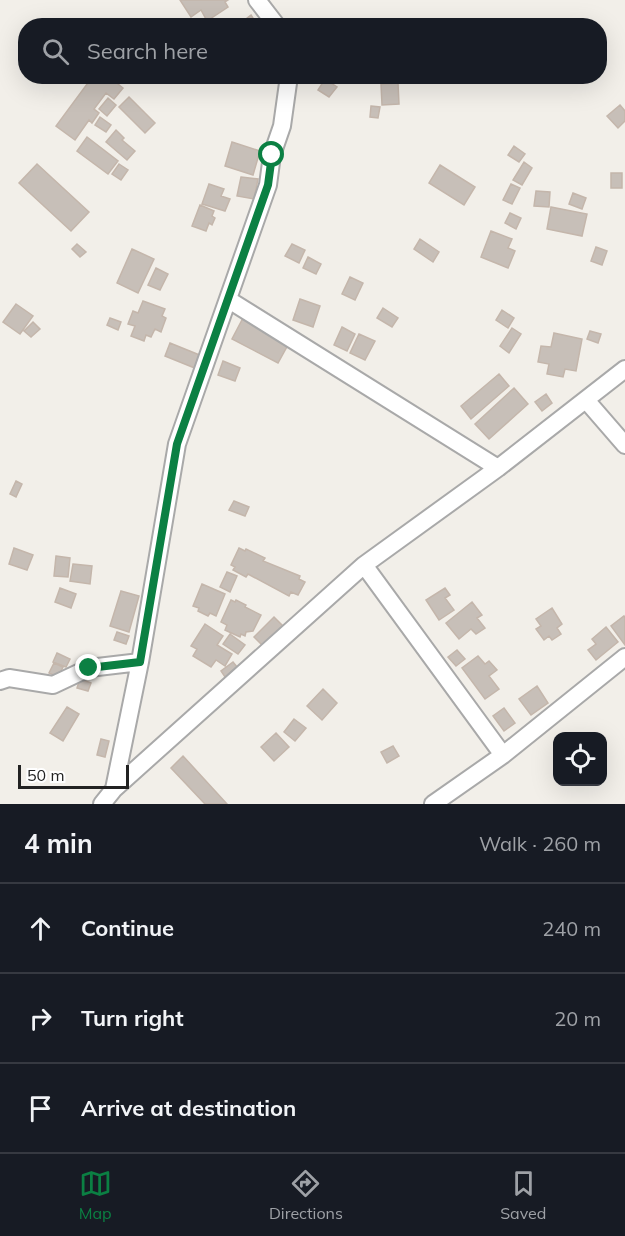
<!DOCTYPE html>
<meta charset="utf-8">
<style>
:root{--surface:#171b24;--page:#20242c;--text:#f1f3f6;--muted:#9ea1a6;--line:#363941;--accent:#0b8043}
body{margin:0;font-family:Mulish,sans-serif;background:var(--page);color:var(--text)}
.controls{position:absolute;right:18px;bottom:18px;display:grid;overflow:hidden;border-radius:12px;box-shadow:0 6px 24px #0002}
.controls button{width:54px;height:54px;display:grid;place-items:center;padding:0;border:0;border-bottom:2px solid var(--line);background:var(--surface);color:var(--text);font:30px sans-serif}
.scale{position:absolute;left:18px;bottom:15px;width:111px;box-sizing:border-box;padding-left:6px;border:3px solid #222;border-top:0;font-size:16px;line-height:21px;white-space:nowrap;color:#222;-webkit-text-stroke:4px #fff;paint-order:stroke}
.stop{position:absolute;width:18px;height:18px;margin:-14px;border:4px solid #0b8043;border-radius:50%;background:#fff}
.stop.end{background:#0b8043;border-color:#fff;box-shadow:0 2px 6px #0008}
.list{margin:0;padding:0;list-style:none}
h2{display:flex;justify-content:space-between;align-items:center;height:78px;margin:0;padding:0 24px;font-size:26px}
h2 small{font-size:20px;font-weight:400;color:var(--muted)}
.list li{display:grid;grid-template-columns:39px 1fr auto;gap:18px;align-items:center;box-sizing:border-box;height:90px;padding:0 24px;border-top:2px solid var(--line)}
.list b{display:block;font-size:22px;white-space:nowrap}
.list em{font-size:20px;font-style:normal;color:var(--muted)}
.icon{flex:none;width:33px;height:33px;fill:none;stroke:currentColor;stroke-width:2;stroke-linecap:round;stroke-linejoin:round}
.map{position:relative;flex:none;width:625px;height:804px;overflow:hidden}
.search{position:absolute;background:var(--surface);box-shadow:0 6px 24px #0002;left:18px;right:18px;top:18px;height:66px;display:flex;align-items:center;gap:15px;box-sizing:border-box;padding:0 21px;border-radius:24px;color:var(--muted);font-size:22px}
.sheet{height:348px;background:var(--surface)}
nav{display:flex;justify-content:space-around;align-items:center;box-sizing:border-box;height:84px;border-top:2px solid var(--line);background:var(--surface);font-size:16px;color:var(--muted)}
nav a{display:grid;justify-items:center;gap:3px}
nav .on{color:var(--accent)}
.map>svg:first-child{display:block}
.building{fill:#c7bfb8;stroke:#c4b6ab;stroke-width:1.5}
.lines{fill:none;stroke-linecap:round;stroke-linejoin:round}
.street-casing{stroke:#a9a9a9;stroke-width:20}
.street{stroke:#fff;stroke-width:16}
.route{stroke:#0b8043;stroke-width:8}
</style>
<div class="map">
<svg width="625" height="804" viewBox="0 0 625 804">
<rect width="100%" height="100%" fill="#f2efe9"/>
<!-- building -->
<path class="building" d="M180,0H228L225,2L228,7L207,21L201,10L191,17Z
M251,15L258,26H239L238,25Z
M93,76H108L123,88L114,99L106,93L94,109L99,113L92,123L89,120L75,140L56,126Z
M325,79L337,87L329,97L318,90Z
M398,83L399,104L382,105L381,84Z
M129,97L155,123L145,133L119,107Z
M108,98L116,105L107,116L99,109Z
M620,105L625,111V121L618,128L607,116Z
M371,106L380,107L378,118L370,117Z
M100,117L111,125L106,132L95,125Z
M116,130L124,138L122,140L135,151L127,160L106,142Z
M87,137L118,161L108,174L77,151Z
M232,142L260,151L253,175L225,166Z
M514,146L525,154L519,162L508,155Z
M524,162L532,168L522,185L513,180Z
M37,164L89,212L71,231L19,183Z
M119,164L128,170L121,180L112,174Z
M440,165L475,187L464,205L429,183Z
M611,173H622V188H611Z
M241,177L258,179L254,199L237,196Z
M209,184L224,189L221,196L230,199L225,211L202,204Z
M511,184L520,188L512,204L503,200Z
M536,191L550,192L549,207L534,206Z
M573,193L586,198L582,209L569,204Z
M200,205L214,211L212,216L215,218L212,225L209,223L206,231L192,226Z
M551,207L587,214L582,236L547,229Z
M510,213L521,218L516,229L505,223Z
M491,231L512,239L508,248L515,251L508,268L481,257Z
M420,239L439,252L433,262L414,249Z
M77,244L86,252L80,257L72,249Z
M292,244L305,250L299,263L285,256Z
M596,247L607,251L602,265L591,261Z
M132,249L154,259L138,293L117,283Z
M308,257L321,264L316,274L303,268Z
M156,268L168,274L160,290L148,285Z
M350,277L363,283L355,300L342,294Z
M300,299L320,306L313,327L293,320Z
M143,301L165,309L162,316L166,318L161,332L155,329L151,337L146,335L144,341L131,336L135,326L128,324L133,311L138,313Z
M16,304L33,316L20,334L3,322Z
M383,308L398,318L392,327L377,318Z
M502,310L514,318L508,328L496,320Z
M110,318L121,322L118,330L107,325Z
M243,318L289,343L278,363L232,339Z
M33,322L40,329L31,337L24,331Z
M342,327L355,334L347,351L334,345Z
M512,328L521,334L509,353L500,346Z
M590,331L601,334L598,343L587,339Z
M554,333L582,339L576,371L565,369L563,377L547,374L549,364L538,362L541,346L551,347Z
M359,334L375,341L365,360L350,353Z
M170,343L202,356L197,369L165,356Z
M223,361L240,368L235,381L218,375Z
M499,374L509,386L471,419L461,406Z
M514,388L528,404L489,439L475,424Z
M546,394L552,403L542,411L535,402Z
M16,481L22,484L16,497L10,494Z
M234,501L249,507L245,516L229,510Z
M14,548L33,555L27,570L9,564Z
M239,548L245,551L246,549L265,558L263,561L300,576L299,579L305,582L298,595L291,592L289,596L248,574L246,577L233,570L235,567L231,565Z
M56,556L70,558L68,577L54,576Z
M73,564L92,566L90,584L70,581Z
M227,572L237,576L230,592L220,587Z
M202,584L225,594L216,616L210,613L208,616L198,611L199,608L193,606Z
M60,588L76,594L71,608L55,602Z
M445,588L450,595L445,598L454,610L439,620L426,600Z
M121,591L139,596L129,632L110,626Z
M231,600L235,602L236,600L246,605L245,607L261,615L253,631L246,632L245,636L241,634L240,637L225,630L227,625L221,622Z
M472,602L482,615L477,618L485,628L476,634L471,629L459,639L446,623Z
M552,608L562,624L557,628L561,634L552,640L549,636L544,640L536,629L541,626L536,619Z
M624,616L625,618V645L611,626Z
M274,617L284,627L264,647L254,637Z
M205,624L223,636L217,645L232,654L225,666L216,660L211,667L193,656L197,649L191,646Z
M606,627L618,642L596,660L588,650L596,644L592,639Z
M117,632L129,636L126,644L114,640Z
M230,634L245,645L238,654L223,644Z
M457,650L465,659L456,666L448,657Z
M57,653L70,659L66,667L53,662Z
M478,656L485,664L489,661L497,670L489,676L499,689L485,699L462,668Z
M233,662L237,667L225,677L221,671Z
M54,663L63,667L58,677L49,673Z
M80,679L91,683L88,691L77,688Z
M537,686L548,703L531,715L519,699Z
M323,689L337,703L322,720L307,706Z
M67,707L79,714L63,741L50,733Z
M504,708L515,723L504,731L493,716Z
M294,719L306,728L295,741L284,732Z
M276,733L289,747L274,761L261,747Z
M101,739L109,741L105,757L97,755Z
M393,746L399,756L387,763L381,752Z
M183,756L227,804H205L171,768Z"/>
<g class="lines">
<defs>
<path id="street" d="M257,0L277,26
M229,300L498,468
M586,400L625,445
M364,565L503,755
M140,662L177,444L268,185L272,155L282,126L289,76
M0,681L9,678L53,685L89,668L140,662L114,789
M102,804L114,789L364,565L498,468L625,369
M433,804L503,755L625,657"/>
</defs>
<!-- street casing -->
<use href="#street" class="street-casing"/>
<!-- street -->
<use href="#street" class="street"/>
</g>
<g class="lines">
<!-- route -->
<path class="route" d="M89,668L140,662L177,444L268,185L272,155"/>
</g>
</svg>
<div class="controls">
<button><svg class="icon" aria-label="locate" viewBox="0 0 24 24"><circle cx="12" cy="12" r="6"/><path d="M12 2v4M12 18v4M2 12h4M18 12h4"/></svg></button>
</div>
<div class="scale">50 m</div>
<div class="stop" style="left:272px;top:155px"></div>
<div class="stop end" style="left:89px;top:668px"></div>
<div class="search"><svg class="icon" aria-label="search" viewBox="0 0 24 24"><circle cx="10" cy="10" r="6"/><path d="M15 15l6 6"/></svg>Search here</div>
</div>
<section class="sheet">
<h2>4 min<small>Walk · 260 m</small></h2>
<ul class="list">
<li><svg class="icon" aria-label="ahead" viewBox="0 0 24 24"><path d="M12 20V5M6 11l6-6 6 6"/></svg><div><b>Continue</b></div><em>240 m</em></li>
<li><svg class="icon" aria-label="right" viewBox="0 0 24 24"><path d="M7 20v-9h11M14 6l5 5-5 5"/></svg><div><b>Turn right</b></div><em>20 m</em></li>
<li><svg class="icon" aria-label="arrive" viewBox="0 0 24 24"><path d="M6 21V4h12l-3 4 3 4H6"/></svg><div><b>Arrive at destination</b></div></li>
</ul>
</section>
<nav>
<a class="on"><svg class="icon" aria-label="map" viewBox="0 0 24 24"><path d="M3 6l6-2 6 2 6-2v14l-6 2-6-2-6 2zM9 4v14M15 6v14"/></svg>Map</a>
<a><svg class="icon" aria-label="directions" viewBox="0 0 24 24"><path d="M12 3l9 9-9 9-9-9zM9 14v-3h6M13 9l2 2-2 2"/></svg>Directions</a>
<a><svg class="icon" aria-label="saved" viewBox="0 0 24 24"><path d="M7 4h10v16l-5-4-5 4z"/></svg>Saved</a>
</nav>
